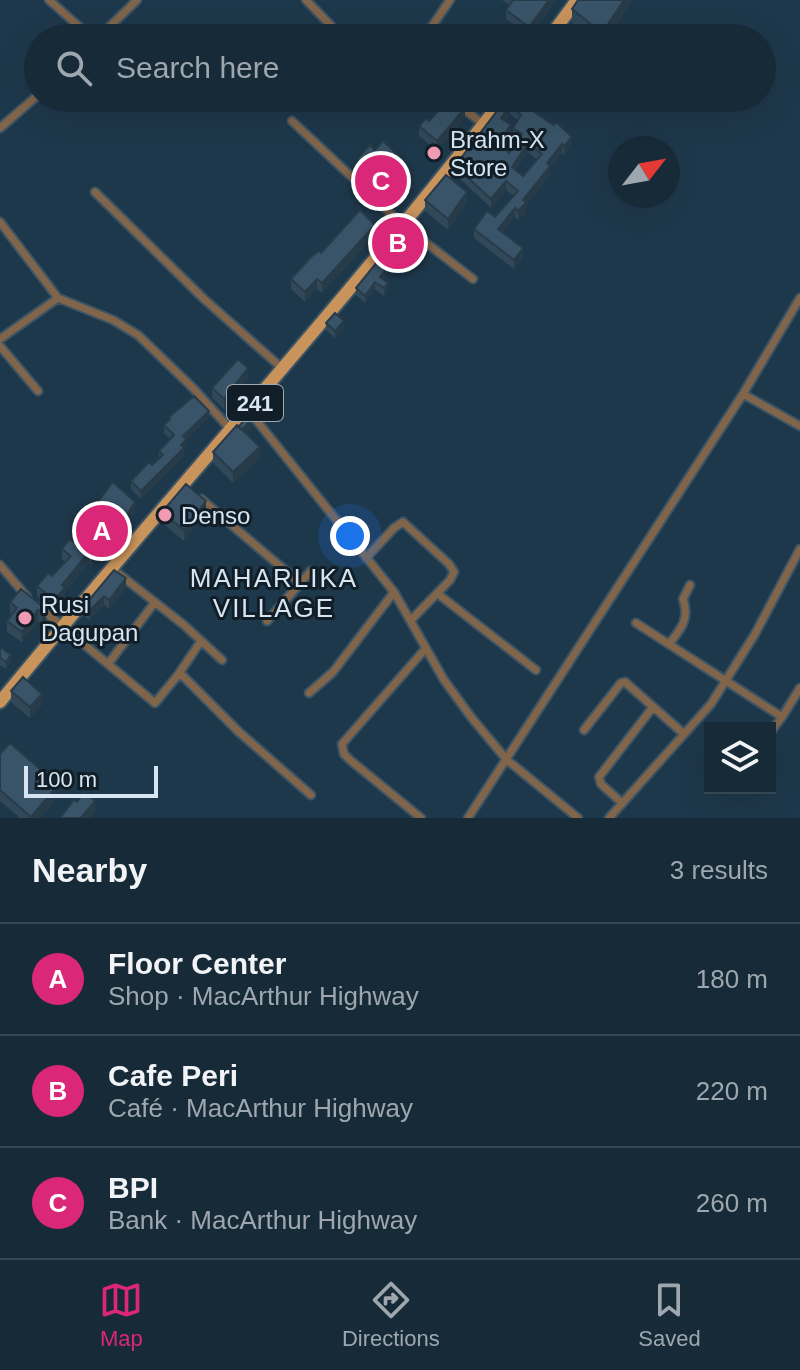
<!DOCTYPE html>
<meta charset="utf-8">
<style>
:root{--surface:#162a38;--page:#1f3240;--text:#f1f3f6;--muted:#9ea7ae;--line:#354653;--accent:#db2777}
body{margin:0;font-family:Helvetica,sans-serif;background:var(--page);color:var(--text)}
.controls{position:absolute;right:24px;bottom:24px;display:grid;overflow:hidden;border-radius:0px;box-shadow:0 8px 32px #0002}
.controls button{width:72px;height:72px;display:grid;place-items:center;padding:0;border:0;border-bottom:2px solid var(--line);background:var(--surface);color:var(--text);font:40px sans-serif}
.compass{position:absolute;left:608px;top:136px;width:72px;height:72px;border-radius:50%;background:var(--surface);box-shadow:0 8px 32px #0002;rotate:59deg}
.scale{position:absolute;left:24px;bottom:20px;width:134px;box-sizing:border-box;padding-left:8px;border:4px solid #d6e5f1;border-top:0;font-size:22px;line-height:28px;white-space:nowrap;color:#d6e5f1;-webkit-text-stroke:6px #121e27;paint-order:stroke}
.you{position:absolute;left:350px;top:536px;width:28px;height:28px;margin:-20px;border:6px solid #fff;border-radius:50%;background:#1a73e8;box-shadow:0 0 0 12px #1a73e833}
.badge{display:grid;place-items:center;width:52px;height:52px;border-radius:50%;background:var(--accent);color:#fff;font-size:26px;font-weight:700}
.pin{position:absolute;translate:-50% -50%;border:4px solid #fff;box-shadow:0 2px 8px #0006}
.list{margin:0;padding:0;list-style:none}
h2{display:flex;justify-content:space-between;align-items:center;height:104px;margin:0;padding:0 32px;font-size:34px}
h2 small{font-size:26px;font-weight:400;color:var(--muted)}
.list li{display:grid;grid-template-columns:52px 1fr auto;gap:24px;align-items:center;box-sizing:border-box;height:112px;padding:0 32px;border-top:2px solid var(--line)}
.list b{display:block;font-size:30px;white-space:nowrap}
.list p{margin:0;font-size:26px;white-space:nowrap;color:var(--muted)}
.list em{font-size:26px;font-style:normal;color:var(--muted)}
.icon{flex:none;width:44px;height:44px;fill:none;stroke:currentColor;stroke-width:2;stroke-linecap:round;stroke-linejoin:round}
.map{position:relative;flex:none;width:800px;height:818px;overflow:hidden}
.search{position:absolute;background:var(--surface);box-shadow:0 8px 32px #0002;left:24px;right:24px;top:24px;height:88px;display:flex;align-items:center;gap:20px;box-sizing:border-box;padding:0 28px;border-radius:44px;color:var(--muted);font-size:30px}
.sheet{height:440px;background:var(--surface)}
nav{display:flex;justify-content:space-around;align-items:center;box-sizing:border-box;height:112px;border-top:2px solid var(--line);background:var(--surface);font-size:22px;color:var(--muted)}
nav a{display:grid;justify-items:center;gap:4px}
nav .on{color:var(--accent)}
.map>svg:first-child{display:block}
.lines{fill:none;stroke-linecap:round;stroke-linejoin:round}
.minor-casing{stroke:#3b5466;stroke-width:11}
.primary-casing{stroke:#3b5466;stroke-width:16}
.minor{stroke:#80654b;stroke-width:7}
.primary{stroke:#c9945c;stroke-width:12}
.wall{fill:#314859;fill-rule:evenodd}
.shaded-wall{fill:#283b49}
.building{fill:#395468;stroke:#283b49;stroke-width:2;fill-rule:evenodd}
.poi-dot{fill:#f09ab4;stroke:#121e27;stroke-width:3}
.labels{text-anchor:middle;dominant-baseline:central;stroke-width:6;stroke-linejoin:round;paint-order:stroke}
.shield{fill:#121e27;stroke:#9ba9b4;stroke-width:2}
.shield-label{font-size:22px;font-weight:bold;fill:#d6e5f1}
.poi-label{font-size:24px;fill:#d6e5f1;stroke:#121e27;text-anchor:start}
.neighbourhood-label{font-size:26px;letter-spacing:2px;fill:#d6e5f1;stroke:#121e27}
</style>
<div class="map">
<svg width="800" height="818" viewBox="0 0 800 818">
<rect width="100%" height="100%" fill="#1e384b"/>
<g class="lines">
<defs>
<path id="minor" d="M49,0L92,38
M306,0L343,38
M98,38L137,0
M424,38L450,0
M450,98L483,124
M292,121L403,225L473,279
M0,128L38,95
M95,192L204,299L283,369
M0,222L58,298L113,320L138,335L193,388L231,430
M0,339L58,298
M0,346L38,391
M743,394L800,426
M249,411L394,592L444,680L471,717L506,759L578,818
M201,499L300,583
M366,558L394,528L403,522L449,564L454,572L450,580L411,620
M0,565L27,597
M119,574L184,625L222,660
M438,594L536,670
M39,607L155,703L178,675L201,641
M267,621L311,571
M636,623L782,717L800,688
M669,644C681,629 690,619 683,599L690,585
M108,664L155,602
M180,673L239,732L311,795
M309,693L333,672L394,592
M584,730L621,683L625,682L684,734
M770,733L782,717
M622,803L601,784L599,777L653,707
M421,818L350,760L344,754L342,744L426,648
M468,818L743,394L800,298
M609,818L711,704L755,634L800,549"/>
<path id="primary" d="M549,38L577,0
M0,702C166,499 343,306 504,98"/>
</defs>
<!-- minor casing -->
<use href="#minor" class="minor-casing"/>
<!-- primary casing -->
<use href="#primary" class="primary-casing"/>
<!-- minor -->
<use href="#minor" class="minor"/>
<!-- primary -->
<use href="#primary" class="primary"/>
</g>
<!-- wall -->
<path class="wall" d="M502,0H556L529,36L506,19V10L509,5Z
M578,0H633L608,38H592L572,23V9Z
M458,98H478V101L473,108Z
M507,98L572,145L564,155L562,153L550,167V175L526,205V212L518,220L515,217L503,232L523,257L514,269L474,238V229L495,217L514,196L506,190L491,208L455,174V166ZM510,114L518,121L513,128V136L518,140L509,153L502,146L511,134L505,121ZM528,152L537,160L523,176L515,170Z
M465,118L438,149L439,154L433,160L426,154V150L430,145L419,136V126L429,121Z
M383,141L404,171L399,177L392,170L377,187L357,168V159L375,150Z
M425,200L467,203L448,230L425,211Z
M375,235L322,293L317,289L305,302L291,289V279L321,253Z
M387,276L384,280L388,290L384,296L375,289L365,303L356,295V288Z
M326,323L344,328L335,338L326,330Z
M248,378L224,409L212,398V388Z
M169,417L209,418L186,440V447L184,450V455L141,499L131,489V481L159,458V451L170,439L164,433V425L169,421Z
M238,426L251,428L245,433L260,458L233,483L213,463V452Z
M135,512L123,531L91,565L89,563L65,592V598L54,610L37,596V586L52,576L65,562L62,559V549L78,545L88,534L84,530V520Z
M162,512H206L184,541L162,523Z
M114,570L126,588L109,609L104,605L89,620L84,615V606Z
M10,602L46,609V620L42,624L38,621L22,642L7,632V621L12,615L10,613Z
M0,647L11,662L6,669L0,665Z
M11,691L42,705L30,718L11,702Z
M0,754L58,796L40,818H20L0,801Z"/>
<!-- shaded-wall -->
<path class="shaded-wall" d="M549,0H556L529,36V27Z
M624,0H633L608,38H602V33Z
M474,98H478V101L473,108V100Z
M510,105V114L501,126V118Z
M465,108V118L437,151V141Z
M511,125V134L498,151V142Z
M572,137V145L564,155V146Z
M528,143V152L512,176V167Z
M562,144V153L550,167V175L526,205V212L518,220V211L523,200L547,163Z
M392,160V170L377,187V177Z
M404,161V171L399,177V167Z
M506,181V190L491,208V199Z
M467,192V203L448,230V219Z
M515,208V217L498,238V229Z
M375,225V235L322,293V283Z
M523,248V257L514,269V260Z
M387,268V276L380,284V277Z
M317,279V289L305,302V292Z
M375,282V289L365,303V296Z
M388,283V290L384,296V288Z
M344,321V328L335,338V331Z
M248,368V378L224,409V399Z
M209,411V418L186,440V447L184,450V455L141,499V491L181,445L183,436Z
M251,420V428L241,438V430Z
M260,447V458L233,483V472Z
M206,501V512L184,541V530Z
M135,502V512L123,531L91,565V555Z
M89,552V563L65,592V598L54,610V600L62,585Z
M126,578V588L109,609V600Z
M104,596V605L89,620V611Z
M46,609V620L42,624V613Z
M38,610V621L22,642V632Z
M11,655V662L6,669V662Z
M42,694V705L30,718V707Z
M58,785V796L40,818H31Z
M95,801V812L90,818H81Z"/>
<!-- building -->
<path class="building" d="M513,0H549L529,27L506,10Z
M578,0H624L602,33L572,9Z
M561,28L570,35L568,38H546L553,37Z
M450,98H452L465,108L437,141L419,126L426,118L429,121Z
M507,98H518L530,109L554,125L556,122L572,137L564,146L562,144L547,163L550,166L523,200L526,203L518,211L515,208L498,229L523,248L514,260L474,229L487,211L495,217L518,191L506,181L491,199L455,166ZM510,105L521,115L513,128L522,134L509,153L498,142L511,125L501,118ZM528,143L542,154L523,176L512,167Z
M383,141L404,161L399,167L392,160L377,177L357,159L370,145L375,150Z
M432,143L439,150L433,156L426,150Z
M446,175L467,192L448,219L425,200Z
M360,210L375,225L322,283L317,279L305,292L291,279L311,257L319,251L321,253Z
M378,261L387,268L380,277L388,283L384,288L375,282L365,296L356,288Z
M335,313L344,321L335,331L326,323Z
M238,359L248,368L224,399L212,388Z
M194,396L209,411L183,436L186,440L181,445L184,448L141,491L131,481L149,462L152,465L163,455L159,451L174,435L164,425L170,419L169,417Z
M247,417L251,420L242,430L238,427Z
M237,425L260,447L233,472L213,452Z
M113,482L135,502L123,521L91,555L89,552L62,585L65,588L54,600L37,586L48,573L52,576L71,556L62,549L70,539L78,545L93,528L84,520Z
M186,484L206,501L184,530L162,512Z
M114,570L126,578L109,600L104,596L89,611L84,606Z
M21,589L46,609L42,613L38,610L22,632L7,621L17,608L10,602Z
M0,647L11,655L6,662L0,658Z
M23,677L42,694L30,707L11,691Z
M10,743L58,785L31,817L0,790V754Z
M84,792L95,801L81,818H60L74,800L77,802Z"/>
<!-- markers -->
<g class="poi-dot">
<circle cx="434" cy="153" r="8"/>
<circle cx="165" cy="515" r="8"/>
<circle cx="25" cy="618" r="8"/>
</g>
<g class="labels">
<!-- shield labels -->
<rect class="shield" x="227" y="385" width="56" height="36" rx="6"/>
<g class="shield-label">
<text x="255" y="403">241</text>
</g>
<!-- poi labels -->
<g class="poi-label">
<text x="450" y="139">Brahm-X<tspan x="450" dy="28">Store</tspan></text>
<text x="181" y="515">Denso</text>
<text x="41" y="604">Rusi<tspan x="41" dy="28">Dagupan</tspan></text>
</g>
<!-- neighbourhood labels -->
<g class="neighbourhood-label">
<text x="274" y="578">MAHARLIKA<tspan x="274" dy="30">VILLAGE</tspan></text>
</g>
</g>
</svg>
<div class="controls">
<button><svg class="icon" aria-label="layers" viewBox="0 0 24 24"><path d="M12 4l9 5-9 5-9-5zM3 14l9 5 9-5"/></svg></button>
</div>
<svg class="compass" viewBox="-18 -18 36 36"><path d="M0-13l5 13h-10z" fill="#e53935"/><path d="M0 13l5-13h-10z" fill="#9ea7ae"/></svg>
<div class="scale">100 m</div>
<div class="you"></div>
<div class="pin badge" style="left:102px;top:531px">A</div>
<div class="pin badge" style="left:398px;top:243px">B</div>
<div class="pin badge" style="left:381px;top:181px">C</div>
<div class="search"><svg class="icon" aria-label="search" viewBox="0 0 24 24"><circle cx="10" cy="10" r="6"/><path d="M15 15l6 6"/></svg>Search here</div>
</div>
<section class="sheet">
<h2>Nearby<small>3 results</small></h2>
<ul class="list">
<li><span class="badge">A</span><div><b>Floor Center</b><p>Shop · MacArthur Highway</p></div><em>180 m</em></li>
<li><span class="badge">B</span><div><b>Cafe Peri</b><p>Café · MacArthur Highway</p></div><em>220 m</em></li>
<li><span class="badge">C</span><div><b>BPI</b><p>Bank · MacArthur Highway</p></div><em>260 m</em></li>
</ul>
</section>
<nav>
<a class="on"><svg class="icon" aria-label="map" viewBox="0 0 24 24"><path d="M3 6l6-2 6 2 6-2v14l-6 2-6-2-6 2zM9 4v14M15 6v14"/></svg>Map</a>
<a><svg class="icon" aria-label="directions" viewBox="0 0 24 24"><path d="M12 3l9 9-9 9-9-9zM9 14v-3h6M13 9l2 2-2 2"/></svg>Directions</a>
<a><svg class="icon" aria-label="saved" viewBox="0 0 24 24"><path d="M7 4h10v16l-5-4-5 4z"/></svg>Saved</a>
</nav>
